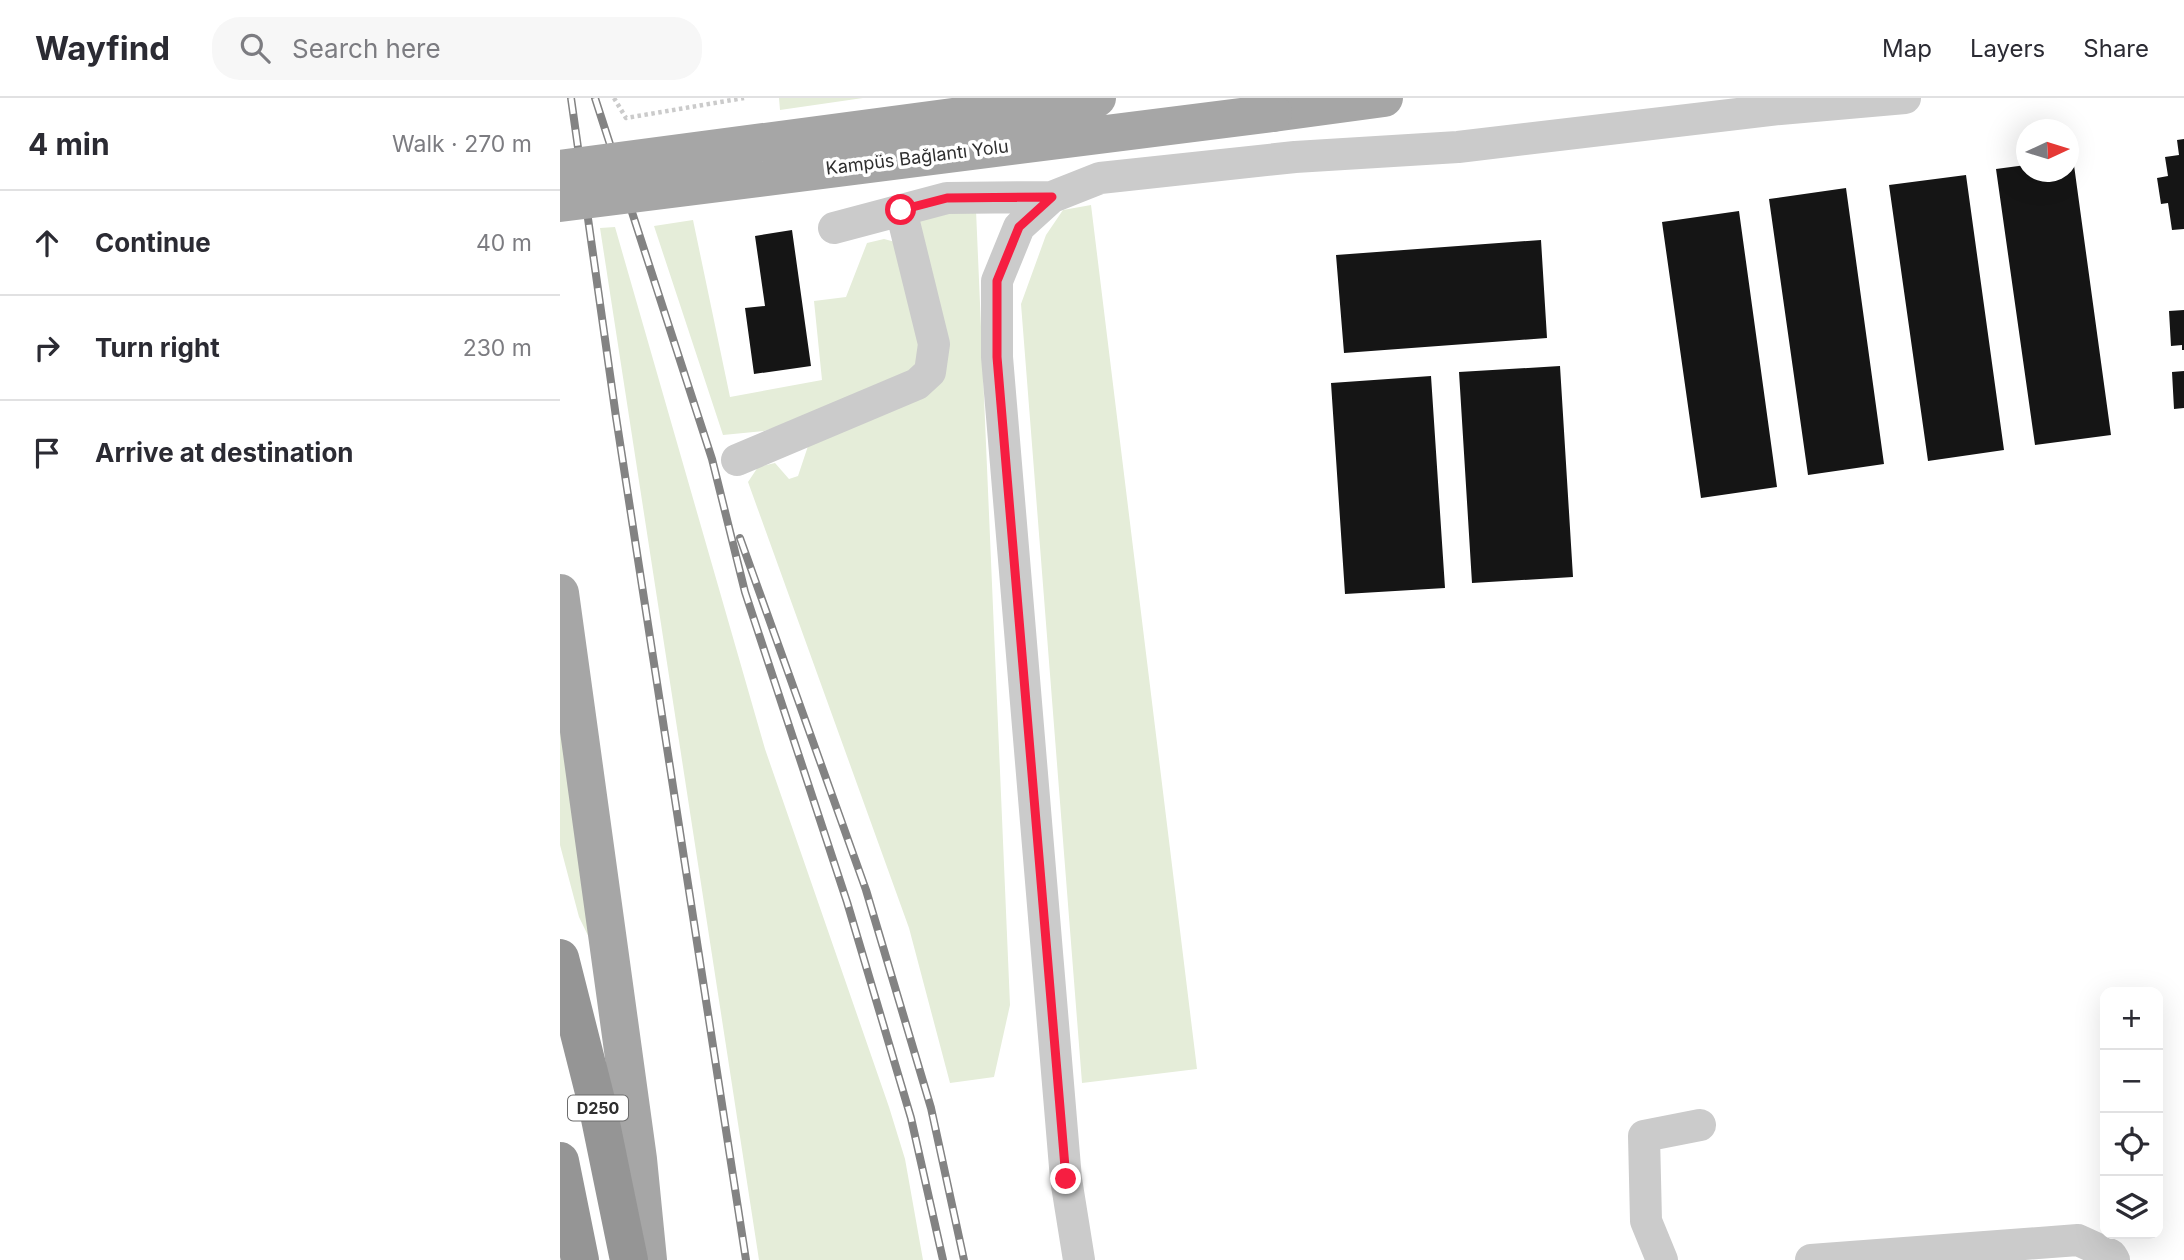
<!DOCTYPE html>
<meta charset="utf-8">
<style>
:root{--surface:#fff;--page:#f7f7f7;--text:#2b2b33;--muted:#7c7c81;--line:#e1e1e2}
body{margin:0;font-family:Inter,sans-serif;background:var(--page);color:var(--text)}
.controls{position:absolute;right:21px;bottom:21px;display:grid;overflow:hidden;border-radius:14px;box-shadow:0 7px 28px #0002}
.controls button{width:63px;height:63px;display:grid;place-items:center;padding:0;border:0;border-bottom:2px solid var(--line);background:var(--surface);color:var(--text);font:35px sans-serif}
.compass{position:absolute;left:1456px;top:21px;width:63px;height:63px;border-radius:50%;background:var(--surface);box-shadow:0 7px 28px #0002;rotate:86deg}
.stop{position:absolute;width:21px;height:21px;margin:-16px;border:5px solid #f61e41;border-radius:50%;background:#fff}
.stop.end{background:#f61e41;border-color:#fff;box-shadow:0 2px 7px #0008}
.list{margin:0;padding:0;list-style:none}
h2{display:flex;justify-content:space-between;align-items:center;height:91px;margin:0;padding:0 28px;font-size:30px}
h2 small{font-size:23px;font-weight:400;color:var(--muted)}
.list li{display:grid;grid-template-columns:46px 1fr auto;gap:21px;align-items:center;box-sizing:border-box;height:105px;padding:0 28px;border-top:2px solid var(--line)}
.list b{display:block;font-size:26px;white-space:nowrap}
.list em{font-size:23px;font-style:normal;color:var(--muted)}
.icon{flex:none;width:38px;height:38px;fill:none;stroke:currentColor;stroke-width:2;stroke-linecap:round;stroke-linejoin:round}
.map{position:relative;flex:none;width:1624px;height:1162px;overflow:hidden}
header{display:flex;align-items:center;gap:42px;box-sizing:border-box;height:98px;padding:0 35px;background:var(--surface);border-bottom:2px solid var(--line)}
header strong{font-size:33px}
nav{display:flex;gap:38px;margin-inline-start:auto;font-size:24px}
.search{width:490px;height:63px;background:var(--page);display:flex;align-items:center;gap:18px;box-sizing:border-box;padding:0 24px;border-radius:28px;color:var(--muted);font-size:26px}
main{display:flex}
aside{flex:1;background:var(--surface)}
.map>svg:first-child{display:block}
.green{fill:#e5edd9}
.building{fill:#151515}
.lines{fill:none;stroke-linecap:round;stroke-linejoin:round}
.path{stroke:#cbcbcb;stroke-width:4.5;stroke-dasharray:3.5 3.5;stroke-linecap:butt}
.minor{stroke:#cbcbcb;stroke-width:32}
.major{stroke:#a6a6a6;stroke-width:38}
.highway{stroke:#959595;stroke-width:38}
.rail-casing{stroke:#838383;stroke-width:8}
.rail{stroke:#fff;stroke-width:5;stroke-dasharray:16;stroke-linecap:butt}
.major-bridge{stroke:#a6a6a6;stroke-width:38}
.route{stroke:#f61e41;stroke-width:9}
.labels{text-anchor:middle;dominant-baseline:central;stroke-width:7;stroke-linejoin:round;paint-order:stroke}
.shield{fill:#fff;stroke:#6d6d6d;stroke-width:2}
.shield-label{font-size:16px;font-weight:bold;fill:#2e2e2e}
.street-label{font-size:18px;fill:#2e2e2e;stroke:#fff}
</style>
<header>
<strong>Wayfind</strong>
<div class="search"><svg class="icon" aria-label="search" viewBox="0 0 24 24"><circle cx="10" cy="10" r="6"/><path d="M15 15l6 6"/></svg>Search here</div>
<nav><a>Map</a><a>Layers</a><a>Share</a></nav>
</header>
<main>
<aside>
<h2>4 min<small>Walk · 270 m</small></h2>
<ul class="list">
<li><svg class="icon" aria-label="ahead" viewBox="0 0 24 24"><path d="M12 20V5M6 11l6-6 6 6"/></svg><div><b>Continue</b></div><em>40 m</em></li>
<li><svg class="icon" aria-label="right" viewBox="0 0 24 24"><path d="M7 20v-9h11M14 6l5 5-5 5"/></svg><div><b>Turn right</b></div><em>230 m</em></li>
<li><svg class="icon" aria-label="arrive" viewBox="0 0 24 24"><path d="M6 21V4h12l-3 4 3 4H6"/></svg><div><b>Arrive at destination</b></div></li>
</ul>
</aside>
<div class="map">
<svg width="1624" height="1162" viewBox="0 0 1624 1162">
<rect width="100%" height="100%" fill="#fff"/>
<!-- green -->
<path class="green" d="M219,0H303L220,12Z
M531,107L637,971L522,985L461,206L486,137L503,112Z
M384,109L416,112L450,907L434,979L390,985L349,830L188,384L198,369L215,365L229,381L238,378L248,348L368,288L356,125Z
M133,122L170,299L262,282L254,203L286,199L307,145L324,141L339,145L367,250L359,275L332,289L204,333L163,337L94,128Z
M55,129L205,651L329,1009L345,1061L363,1162H199L40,130Z
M0,610L38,858L19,819L0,747Z"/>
<!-- building -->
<path class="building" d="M1624,41V131L1612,132L1608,105L1601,106L1597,80L1608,78L1605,59L1619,57L1617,42Z
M1513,60L1551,337L1475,347L1436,71L1466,67V74H1508V61Z
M1406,77L1444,352L1368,363L1329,87Z
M1286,90L1324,366L1248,377L1209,101Z
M1179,113L1217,389L1141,400L1102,124Z
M232,132L251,268L194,276L185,210L205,208L195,138Z
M981,142L987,240L784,255L776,157Z
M1624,212V252H1622V247L1611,248L1609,213Z
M1000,268L1013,479L912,485L899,274Z
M1624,273V310L1614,311L1612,274Z
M871,278L885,490L785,496L771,285Z"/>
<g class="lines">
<!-- path -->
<path class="path" d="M54,0L66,20L184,0"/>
<!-- minor -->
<path class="minor" d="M274,130L387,100L492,99
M177,362L357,286L370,274L374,246L341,112
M519,1162L506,1081L437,259V183L459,129L492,99L540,80L735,59L898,49L1220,11L1345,0
M1102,1162L1086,1123L1084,1038L1140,1027
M1251,1162L1518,1142L1551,1157L1554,1162"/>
<!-- major -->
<path class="major" d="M713,15L824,0
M0,495L78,1061L88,1162"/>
<!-- highway -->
<path class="highway" d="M0,860L37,1006L69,1162
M0,1063L20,1162"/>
<defs>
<path id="rail" d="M11,0L56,319L186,1162
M35,0L152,361L185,494L287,804L351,1020L383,1162
M180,440L306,792L371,1010L404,1162"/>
</defs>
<!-- rail casing -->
<use href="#rail" class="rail-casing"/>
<!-- rail -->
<use href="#rail" class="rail"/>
<!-- major-bridge -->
<path class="major-bridge" d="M0,71L537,0
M0,105L713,15"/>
</g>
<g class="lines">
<!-- route -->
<path class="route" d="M341,112L387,100L492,99L459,129L437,183V259L506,1081"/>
</g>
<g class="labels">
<!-- shield labels -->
<rect class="shield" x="8" y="997.5" width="60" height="25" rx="5"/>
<g class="shield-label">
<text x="38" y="1010">D250</text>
</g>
<!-- street labels -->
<g class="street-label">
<text transform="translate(357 59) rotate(-7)">Kampüs Bağlantı Yolu</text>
</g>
</g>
</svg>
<div class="controls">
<button>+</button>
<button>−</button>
<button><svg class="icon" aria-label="locate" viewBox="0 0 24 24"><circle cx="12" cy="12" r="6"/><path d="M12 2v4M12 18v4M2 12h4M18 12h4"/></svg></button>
<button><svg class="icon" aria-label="layers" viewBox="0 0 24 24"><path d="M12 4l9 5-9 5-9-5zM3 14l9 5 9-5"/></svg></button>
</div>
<svg class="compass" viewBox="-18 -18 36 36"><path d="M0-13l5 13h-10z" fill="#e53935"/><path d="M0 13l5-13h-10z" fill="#7c7c81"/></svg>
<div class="stop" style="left:341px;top:112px"></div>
<div class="stop end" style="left:506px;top:1081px"></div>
</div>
</main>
